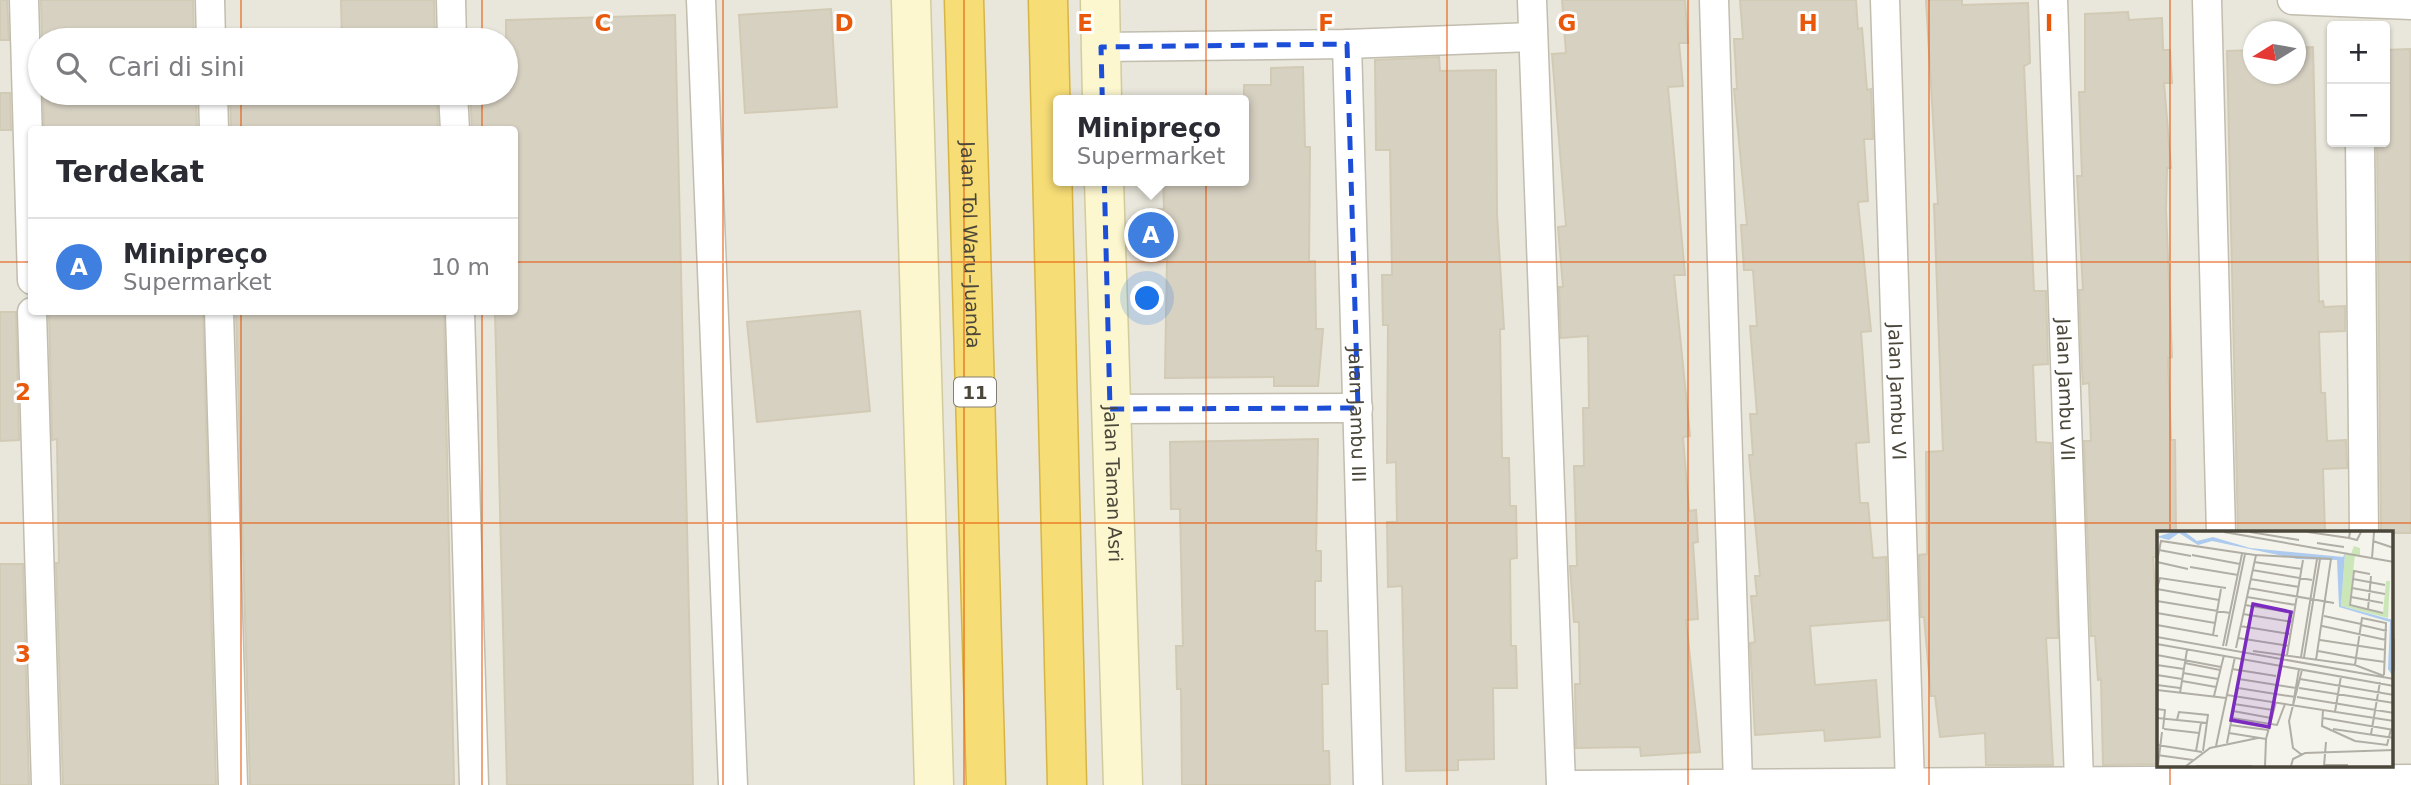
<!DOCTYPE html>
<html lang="id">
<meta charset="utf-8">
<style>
:root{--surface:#fff;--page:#f7f7f7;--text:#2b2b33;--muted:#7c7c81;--line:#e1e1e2;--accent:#ea580c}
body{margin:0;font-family:"DejaVu Sans",sans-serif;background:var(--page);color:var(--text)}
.controls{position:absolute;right:21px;top:21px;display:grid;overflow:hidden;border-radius:7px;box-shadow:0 2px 5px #0004}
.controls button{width:63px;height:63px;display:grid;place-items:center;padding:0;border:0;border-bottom:2px solid var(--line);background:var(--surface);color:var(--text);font:35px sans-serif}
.compass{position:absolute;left:2243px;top:21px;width:63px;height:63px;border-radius:50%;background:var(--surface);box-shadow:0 2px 5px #0004;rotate:259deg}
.you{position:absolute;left:1148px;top:299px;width:24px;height:24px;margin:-18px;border:5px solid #fff;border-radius:50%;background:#1a73e8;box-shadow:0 0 0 10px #1a73e833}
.badge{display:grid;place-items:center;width:46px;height:46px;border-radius:50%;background:var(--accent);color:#fff;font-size:23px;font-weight:700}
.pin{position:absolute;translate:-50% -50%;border:4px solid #fff;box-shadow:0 2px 7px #0006}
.popup{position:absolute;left:1053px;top:95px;width:196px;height:91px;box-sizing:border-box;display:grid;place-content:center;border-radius:7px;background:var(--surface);filter:drop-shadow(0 2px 5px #0005);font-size:23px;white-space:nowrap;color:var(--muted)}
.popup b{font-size:26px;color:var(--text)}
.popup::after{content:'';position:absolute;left:50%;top:100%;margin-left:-14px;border:14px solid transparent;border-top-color:var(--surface)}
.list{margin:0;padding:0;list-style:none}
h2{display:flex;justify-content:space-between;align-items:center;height:91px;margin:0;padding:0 28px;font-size:30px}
h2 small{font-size:23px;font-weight:400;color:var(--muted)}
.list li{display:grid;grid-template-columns:46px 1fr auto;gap:21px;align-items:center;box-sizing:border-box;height:98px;padding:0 28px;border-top:2px solid var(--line)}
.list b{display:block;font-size:26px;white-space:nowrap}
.list p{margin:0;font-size:23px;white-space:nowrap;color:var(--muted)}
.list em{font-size:23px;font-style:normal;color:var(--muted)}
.icon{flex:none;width:38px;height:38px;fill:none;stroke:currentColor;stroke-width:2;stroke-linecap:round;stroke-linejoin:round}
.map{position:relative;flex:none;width:2411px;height:785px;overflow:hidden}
.search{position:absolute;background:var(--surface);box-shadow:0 2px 5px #0004;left:28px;top:28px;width:490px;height:77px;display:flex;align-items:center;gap:18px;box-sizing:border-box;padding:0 24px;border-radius:38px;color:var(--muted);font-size:26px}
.panel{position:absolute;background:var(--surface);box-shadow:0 2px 5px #0004;left:28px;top:126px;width:490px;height:189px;border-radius:7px}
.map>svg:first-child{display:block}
.residential{fill:#e9e6db;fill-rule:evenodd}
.building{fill:#d7d1c2;stroke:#d1cab5;stroke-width:2}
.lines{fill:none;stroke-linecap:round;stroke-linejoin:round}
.minor-casing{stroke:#c1bdaf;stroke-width:31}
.secondary-casing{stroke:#d2cb9e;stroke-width:41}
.motorway-casing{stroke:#d7b545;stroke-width:41}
.minor{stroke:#fff;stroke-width:28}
.secondary{stroke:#fcf7cf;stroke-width:38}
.motorway{stroke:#f7dd76;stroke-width:38}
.marked{fill:none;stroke:#1d4ed8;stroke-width:5;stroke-dasharray:14 9;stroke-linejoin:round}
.grid{fill:none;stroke:#e8590c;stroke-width:2;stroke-opacity:0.55}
.labels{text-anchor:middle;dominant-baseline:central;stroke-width:6;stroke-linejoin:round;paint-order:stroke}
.shield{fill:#fff;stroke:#807e75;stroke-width:2}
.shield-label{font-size:18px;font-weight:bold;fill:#4a463a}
.street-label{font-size:19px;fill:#4a463a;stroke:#fff}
.inset-road{fill:none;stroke:#b1aea5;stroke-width:2}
.view{fill:#7b2cbf;fill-opacity:0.15;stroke:#7b2cbf;stroke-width:3.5}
.inset-edge{fill:none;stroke:#4a463a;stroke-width:3.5}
.grid-label{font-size:23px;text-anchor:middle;font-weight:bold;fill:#e8590c;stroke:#fff;stroke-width:6;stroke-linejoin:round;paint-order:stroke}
</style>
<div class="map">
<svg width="2411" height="785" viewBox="0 0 2411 785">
<rect width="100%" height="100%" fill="#f5f4ec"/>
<!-- residential -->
<path class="residential" d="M0,0H2359L2411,5V785H0ZM2332,26H2385V142H2332ZM2254,32H2296V74H2254ZM40,40H506V93H40ZM1058,100H1244V181H1058ZM32,130H514V312H32ZM2159,533H2392V766H2159Z"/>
<!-- building -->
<path class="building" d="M0,0H7L9,40H0Z
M41,0H193L194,40H42Z
M341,0H434L435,40H342Z
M1562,0H1685L1688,43H1679L1683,86L1668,87L1685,275H1674L1690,436L1683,437L1689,511L1696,510L1698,542L1693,543L1698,619L1686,620L1700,752L1641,756L1640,747L1576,748L1575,684H1580L1579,622H1574L1570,566H1577L1574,466H1584L1583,408H1589L1588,336L1561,338L1559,287H1563L1558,227L1566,226L1552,54L1566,53Z
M1740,0H1856L1858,29L1862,28L1867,90L1871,89L1873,139H1864L1868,201L1858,202L1871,331L1861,332L1869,442L1856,443L1860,503H1868L1873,558L1886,557L1888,620L1810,626L1815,685L1876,680L1880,737L1825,741L1824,730L1755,735L1750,643L1755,642L1751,596H1757L1755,576H1760L1749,455H1753L1750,414H1757L1750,326H1757L1753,270H1744L1741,225H1747L1734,89H1737L1734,39H1743Z
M1926,0H1962V5L2028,3L2030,63L2024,66L2034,291H2046L2048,364L2033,365L2036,442L2051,443L2058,638H2046L2053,765H1986L1985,733L1940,737L1935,696H1931L1924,617H1921L1919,555L1927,554L1926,452L1943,451L1934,204H1938Z
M831,9L837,107L745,113L739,15Z
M2128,12L2129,20L2162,18L2163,50H2170L2172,83H2164L2171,168H2167L2166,209L2172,357L2168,358L2171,440H2175L2176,533H2159V557H2153L2156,606H2159V764L2103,765L2101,679L2098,680L2095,636H2091L2084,441H2091L2089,383L2083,384L2082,369L2079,290H2083L2077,176H2082L2079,92H2085V14Z
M675,15L693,785H507L495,312H514V130H472L470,93H506V20Z
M2313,47L2319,302L2323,301L2324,307L2345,306V331L2319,332L2321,393H2325L2327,441L2346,440L2347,468L2323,469L2325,533H2238L2227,51L2253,50V74H2295V48Z
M2410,49L2411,533H2381L2377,142H2385V50Z
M1439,57L1440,71L1496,70L1497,214L1504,329H1500L1502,458H1509L1510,506H1516L1517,558L1510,559L1511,646H1516L1517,688H1493L1494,759L1458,760V770L1406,771L1402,586L1388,587L1387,522H1397L1396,462L1387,463L1388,325H1383L1382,275H1392L1390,150H1376L1375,60Z
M1303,67L1305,147H1310L1309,261H1315L1316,329H1323L1318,386H1274V377L1165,378L1167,259L1144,260L1143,210L1164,209L1163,181H1244V85H1271V68Z
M0,93H10L11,130H0Z
M43,93H196L197,130H44Z
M230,93H437L438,130H231Z
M860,311L870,411L757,422L747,322Z
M0,312H16L19,440L0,441Z
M49,312H203L216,785H63L56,563H59L57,439L52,440Z
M236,312H444L454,785H250Z
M1318,439L1316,551H1321V581H1315V631H1327L1328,684H1322L1323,751H1329L1330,785H1182L1181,689H1177L1176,646H1183L1180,509H1171L1170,442Z
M0,564H23L29,785H0Z"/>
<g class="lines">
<defs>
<g id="minor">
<path d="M24,0L32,280"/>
<path d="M210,0L211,40"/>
<path d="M451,0L452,40"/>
<path d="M701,0L733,785"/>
<path d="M1532,0L1561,785"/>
<path d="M1714,0L1738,784"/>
<path id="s1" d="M1885,0L1910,785"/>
<path id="s2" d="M2053,0L2079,782"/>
<path d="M2207,0L2221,533"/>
<path d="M2292,0L2411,5"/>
<path id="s3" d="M1347,44L1368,785"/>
<path d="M1101,47L1347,44L1533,37"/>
<path d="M213,93L214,130"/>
<path d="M453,93L455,130"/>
<path d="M2360,142L2364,533"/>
<path d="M32,312L46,785"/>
<path d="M219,312L233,785"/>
<path d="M460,312L474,785"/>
<path d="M1110,409L1358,408"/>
<path d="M1571,785L2411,779"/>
</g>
<g id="secondary">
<path d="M911,0L934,785"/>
<path d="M1100,0L1102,100"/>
<path id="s4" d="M1104,181L1123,785"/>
</g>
<g id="motorway">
<path id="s5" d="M964,0L986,785"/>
<path d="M1048,0L1067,785"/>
</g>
</defs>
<!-- minor casing -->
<use href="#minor" class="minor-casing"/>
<!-- secondary casing -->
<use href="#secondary" class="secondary-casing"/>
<!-- motorway casing -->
<use href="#motorway" class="motorway-casing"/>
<!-- minor -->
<use href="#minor" class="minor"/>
<!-- secondary -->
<use href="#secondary" class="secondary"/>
<!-- motorway -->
<use href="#motorway" class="motorway"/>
</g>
<!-- marked area -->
<path class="marked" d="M1347,44L1358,408L1110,409L1101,47Z"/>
<!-- grid -->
<path class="grid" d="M241,0V40M482,0V40M723,0V785M964,0V785M1206,0V785M1447,0V785M1688,0V785M1929,0V785M2170,0V533M241,93V130M482,93V130M0,262H32M514,262H2411M241,312V785M482,312V785M0,523H2411M2170,766V785"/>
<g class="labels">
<!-- shield labels -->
<rect class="shield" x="954" y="377.5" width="42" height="29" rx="5"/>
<g class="shield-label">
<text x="975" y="392">11</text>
</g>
<!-- street labels -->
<g class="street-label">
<text stroke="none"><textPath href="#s5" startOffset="245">Jalan Tol Waru–Juanda</textPath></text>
<text stroke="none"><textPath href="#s2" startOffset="390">Jalan Jambu VII</textPath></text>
<text stroke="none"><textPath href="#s1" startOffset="392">Jalan Jambu VI</textPath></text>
<text stroke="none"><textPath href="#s3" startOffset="371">Jalan Jambu III</textPath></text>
<text stroke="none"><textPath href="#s4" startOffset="303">Jalan Taman Asri</textPath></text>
</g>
</g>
<!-- overview -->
<g transform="translate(2157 531)">
<rect width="236" height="236" fill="#f5f4ec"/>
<path d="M197,15L203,17V25L198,24L192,75L226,82L229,50H233L231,87L184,75L188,21L194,23Z" fill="#cbe7b8"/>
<path d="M15,1H28L40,10L56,6L93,17L186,26L188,22L184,75L236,89V146L231,138L233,91L182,76L180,29L140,28L55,10L41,14L22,2L12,9L0,6Z" fill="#adcbee"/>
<path class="inset-road" d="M67,1L237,31M93,1L142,9M151,1L192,7M193,1L192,7L200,9L204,1M216,10L237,17M160,12L187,16M2,19L34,25M35,24L83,33M215,27L217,1M0,30L4,10L98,24M0,31L31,38M97,31L145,38M33,36L81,44M95,39L155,49M213,43L197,40L193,74L226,82M93,48L142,56M196,48L228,54M0,57L3,47L69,57M91,57L177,72M195,57L228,63M0,58L62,69M90,66L139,74M194,66L226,72M0,70L73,82M88,74L137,82M211,78L214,45M0,82L58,92M86,83L136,91M167,85L204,93M0,94L61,105M204,94L230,100M83,95L133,103M165,95L229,109M56,104L64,58M0,106L237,148M81,107L132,115M237,108V140M163,109L229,119M0,113L237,155M66,115L85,23M69,115L88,23M79,117L99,24L174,28L159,129M96,120L198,134L227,145M161,120L199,127L205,87L229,92L227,144M0,124L64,136M130,124L146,29M144,126L160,28M147,126L163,28M28,132L63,139M0,134L27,138M198,134L199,127L228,131M75,138L119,145M145,139L132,190L136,217L145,224M26,142L61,148M0,144L25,148M82,148L139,157M143,148L237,164M25,150L59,156M0,154L23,157M81,157L138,166M142,157L237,172M0,159L69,167M23,162L30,119M70,164L237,190M57,165L67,124M140,166L237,182M77,173L116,179M136,174L142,138M0,178L8,179L6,198M166,179L165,195L198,210L230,214L234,198M76,180L114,187M178,181L184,145M0,187L50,192M75,187L120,194L128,173M166,187L237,199M20,189L22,181L51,184L46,220M73,194L111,199M7,198L42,202M176,198L237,207M72,202L109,208M214,203L223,151M70,212L84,139M0,214L45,221M59,215L78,126M39,220L44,192M0,224L36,229M1,234L5,201M167,234H191M29,235L53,217L101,207M39,235H95M108,235L109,208L119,171M134,235L136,228L148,222L237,219M167,235L169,211"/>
<path class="view" d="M96,73L134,81L112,196L74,189Z"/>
<rect width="236" height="236" class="inset-edge"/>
</g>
<g class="grid-label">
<text x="603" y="31">C</text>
<text x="844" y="31">D</text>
<text x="1085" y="31">E</text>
<text x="1326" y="31">F</text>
<text x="1567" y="31">G</text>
<text x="1808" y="31">H</text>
<text x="2049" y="31">I</text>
<text x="23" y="400">2</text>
<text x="23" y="662">3</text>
</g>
</svg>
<div class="controls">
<button>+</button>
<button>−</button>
</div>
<svg class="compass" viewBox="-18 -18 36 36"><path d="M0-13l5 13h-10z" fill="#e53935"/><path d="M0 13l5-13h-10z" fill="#7c7c81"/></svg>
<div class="you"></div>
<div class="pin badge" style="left:1151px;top:235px;background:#3f7fe0">A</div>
<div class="popup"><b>Minipreço</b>Supermarket</div>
<div class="search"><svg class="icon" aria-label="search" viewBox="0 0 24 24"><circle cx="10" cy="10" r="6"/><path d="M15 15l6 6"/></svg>Cari di sini</div>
<section class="panel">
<h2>Terdekat<small></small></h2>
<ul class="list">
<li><span class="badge" style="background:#3f7fe0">A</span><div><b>Minipreço</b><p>Supermarket</p></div><em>10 m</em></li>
</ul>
</section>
</div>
